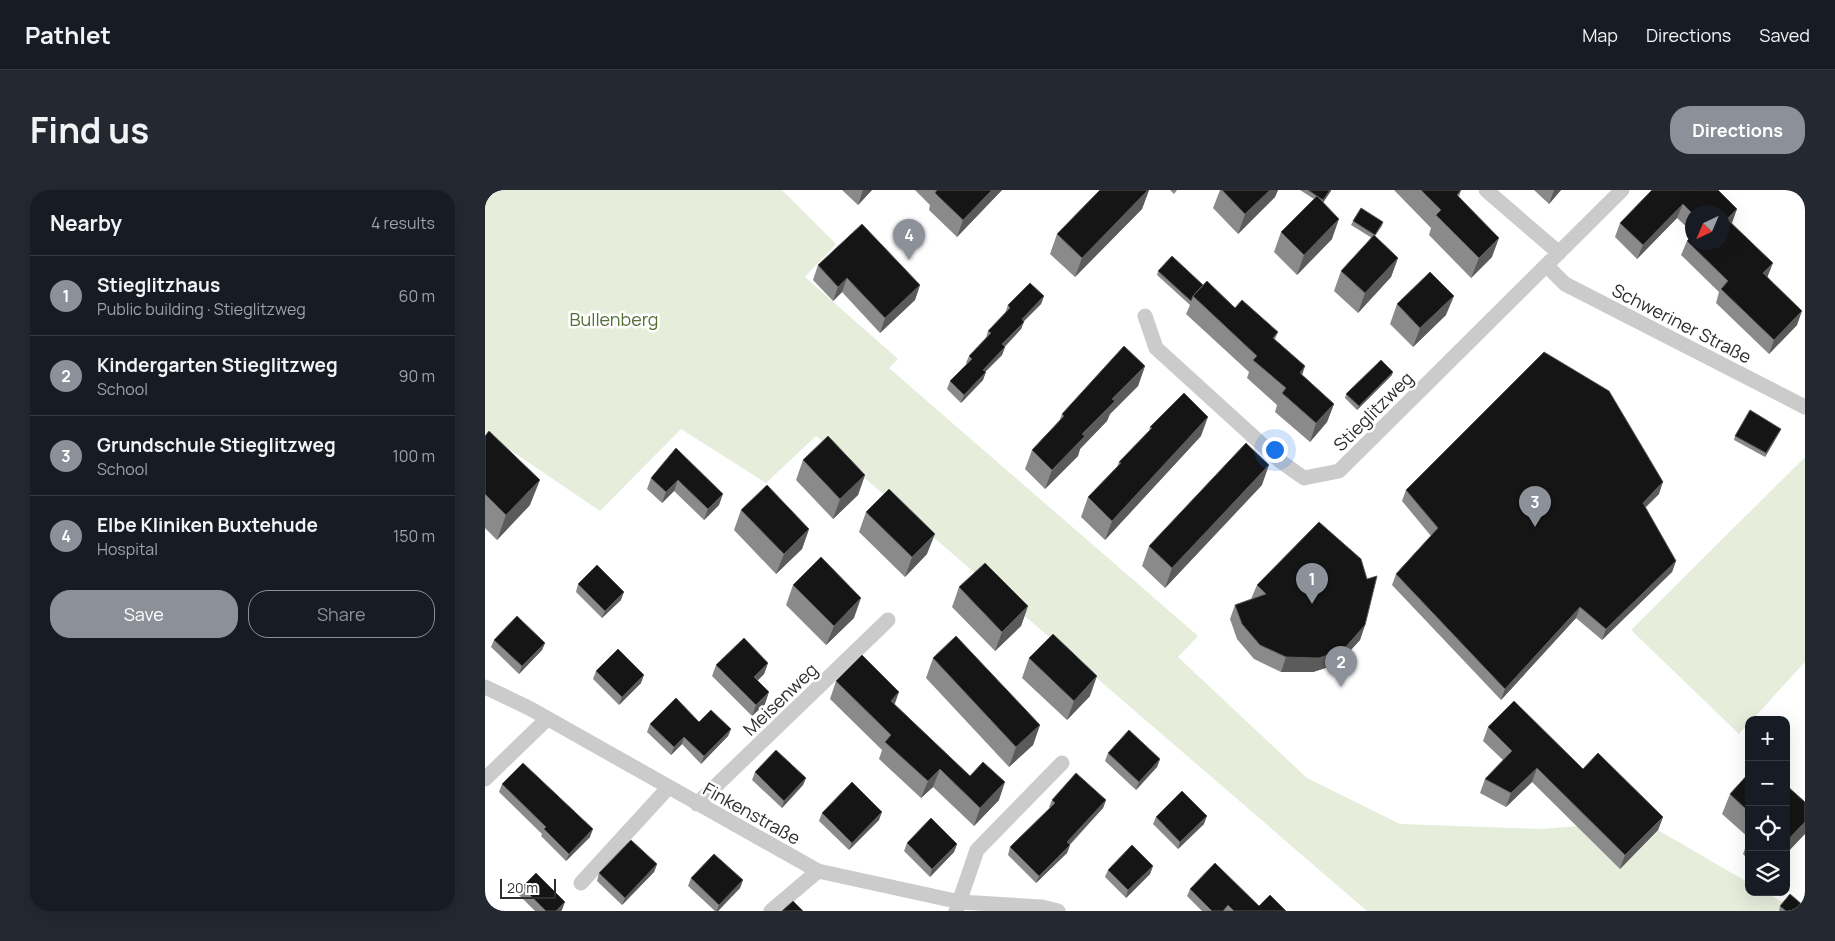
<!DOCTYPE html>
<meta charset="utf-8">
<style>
:root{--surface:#171b24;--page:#242831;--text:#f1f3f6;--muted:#9ea1a6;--line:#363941;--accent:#8c9099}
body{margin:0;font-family:Manrope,sans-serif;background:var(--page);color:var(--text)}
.controls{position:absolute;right:15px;bottom:15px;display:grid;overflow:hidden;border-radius:10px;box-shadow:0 5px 20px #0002}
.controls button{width:45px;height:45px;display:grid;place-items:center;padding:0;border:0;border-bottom:1px solid var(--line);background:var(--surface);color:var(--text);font:25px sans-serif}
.compass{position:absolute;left:1200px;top:15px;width:45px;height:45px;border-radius:50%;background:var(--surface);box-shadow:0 5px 20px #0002;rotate:224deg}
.scale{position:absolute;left:15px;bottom:12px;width:56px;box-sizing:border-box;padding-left:5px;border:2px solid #2e2e2e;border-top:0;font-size:14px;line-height:18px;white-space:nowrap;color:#2e2e2e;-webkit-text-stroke:4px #fff;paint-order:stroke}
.you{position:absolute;left:789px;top:259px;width:18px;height:18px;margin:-12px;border:4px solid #fff;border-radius:50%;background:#1a73e8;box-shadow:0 0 0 8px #1a73e833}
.badge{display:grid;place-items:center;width:32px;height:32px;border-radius:50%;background:var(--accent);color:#fff;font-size:16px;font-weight:700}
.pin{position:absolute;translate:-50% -41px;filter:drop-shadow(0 1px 2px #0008)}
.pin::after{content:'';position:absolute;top:26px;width:18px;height:15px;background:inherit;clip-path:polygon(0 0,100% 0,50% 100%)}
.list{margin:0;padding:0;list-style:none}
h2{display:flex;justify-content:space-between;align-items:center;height:65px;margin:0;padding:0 20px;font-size:21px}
h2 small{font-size:16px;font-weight:400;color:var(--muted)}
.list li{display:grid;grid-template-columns:32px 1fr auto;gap:15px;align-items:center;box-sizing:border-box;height:80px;padding:0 20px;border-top:1px solid var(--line)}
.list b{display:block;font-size:19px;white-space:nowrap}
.list p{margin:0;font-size:16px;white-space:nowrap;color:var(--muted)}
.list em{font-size:16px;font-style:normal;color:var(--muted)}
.actions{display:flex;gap:10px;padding:15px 20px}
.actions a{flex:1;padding:11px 0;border:1px solid var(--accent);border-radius:20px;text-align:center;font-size:18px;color:var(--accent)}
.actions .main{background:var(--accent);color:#fff}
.icon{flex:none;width:28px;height:28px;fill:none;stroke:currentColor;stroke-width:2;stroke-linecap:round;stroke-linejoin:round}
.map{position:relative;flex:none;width:1320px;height:721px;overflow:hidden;border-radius:20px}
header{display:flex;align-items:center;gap:30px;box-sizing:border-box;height:70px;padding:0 25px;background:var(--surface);border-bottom:1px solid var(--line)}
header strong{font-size:24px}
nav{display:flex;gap:28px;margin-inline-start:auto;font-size:18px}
.intro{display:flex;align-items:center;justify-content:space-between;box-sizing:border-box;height:120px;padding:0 30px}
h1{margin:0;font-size:35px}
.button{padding:12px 22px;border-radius:20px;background:var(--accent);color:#fff;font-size:18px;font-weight:700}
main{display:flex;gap:30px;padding:0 30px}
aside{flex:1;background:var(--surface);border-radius:20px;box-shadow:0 5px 20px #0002}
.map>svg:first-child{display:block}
.green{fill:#e6eddb}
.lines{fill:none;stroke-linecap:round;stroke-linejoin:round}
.minor{stroke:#cbcbcb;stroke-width:15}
.wall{fill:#8a8a8a}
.shaded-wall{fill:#5b5b5b}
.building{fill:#151515;stroke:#5b5b5b}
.labels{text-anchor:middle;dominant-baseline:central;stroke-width:5;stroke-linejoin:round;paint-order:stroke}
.park-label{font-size:18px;fill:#556f37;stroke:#fff}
.street-label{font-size:18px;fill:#2e2e2e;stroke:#fff}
</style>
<header>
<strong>Pathlet</strong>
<nav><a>Map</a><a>Directions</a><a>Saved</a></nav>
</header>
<div class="intro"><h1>Find us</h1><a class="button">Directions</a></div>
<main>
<aside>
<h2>Nearby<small>4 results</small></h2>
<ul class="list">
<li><span class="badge">1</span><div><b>Stieglitzhaus</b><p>Public building · Stieglitzweg</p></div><em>60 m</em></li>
<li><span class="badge">2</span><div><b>Kindergarten Stieglitzweg</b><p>School</p></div><em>90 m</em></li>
<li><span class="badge">3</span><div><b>Grundschule Stieglitzweg</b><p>School</p></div><em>100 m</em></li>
<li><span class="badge">4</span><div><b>Elbe Kliniken Buxtehude</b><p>Hospital</p></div><em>150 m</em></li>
</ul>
<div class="actions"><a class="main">Save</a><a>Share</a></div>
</aside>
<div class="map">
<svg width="1320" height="721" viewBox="0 0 1320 721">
<rect width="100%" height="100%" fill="#fff"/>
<!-- green -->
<path class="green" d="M0,0H297L351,54L320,87L413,169L404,178L713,446L693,467L822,588L915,634L1057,639L1092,636L1173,640L1264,693V702H1280L1313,721H882L331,246L281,293L196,239L115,321L0,243Z
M1320,267V472L1267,530H1264V533L1254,544L1146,440Z"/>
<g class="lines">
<!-- minor -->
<path class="minor" d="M1001,0L1074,63
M1062,76L1080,94L1320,217
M660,126L671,158L795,271L819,288L854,281L1137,0
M0,497L44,518L333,681L475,712L557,717L573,721
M0,589L62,529
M212,614L403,430
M96,693L183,598
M286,721L333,681
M471,721L492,660L577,573"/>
</g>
<!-- wall -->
<path class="wall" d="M357,0H387L373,15Z
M430,0H517L472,47L444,20L445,15Z
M615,0H664L657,19L590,87L565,64L572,44Z
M685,0H692L689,4Z
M735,0H793L790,7L753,44L728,18Z
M815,0H846L838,13L847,49L812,85L789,62L796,42L829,9Z
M909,0H976L974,7L1007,67L986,88L944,45L946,38Z
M1049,0H1076L1064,14Z
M1167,0L1247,33L1283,87L1312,135L1284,164L1231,113L1234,102L1196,65L1202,51L1238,52L1208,22V43L1192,28L1152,69L1130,47L1135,33Z
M868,31L898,32L897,36L890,46L913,68L906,87L873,123L849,101L856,81L887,48L866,35Z
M333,75L435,95L430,110L395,143L357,102L348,111L328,90Z
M673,81L718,95L750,118L793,142L790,149L817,185L849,214L842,232L825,252L790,222L792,215L762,188L764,182L701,124L705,115L672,85Z
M559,106L556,114L539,131L536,139L520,157L517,165L500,182L498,190L476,213L462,199L465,191L482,174L481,173L484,166L501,148L503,141L520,123L523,115Z
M912,114L961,125L928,157L905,134Z
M660,176L653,196L625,224L622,231L595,259L593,266L560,299L540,279L547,260L574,232L577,224Z
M907,185L872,220L860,208L861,204Z
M665,237L716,246L620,350L596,327L603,307L632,277L634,272L664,241Z
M1296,239L1294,243L1280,267L1249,250L1250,246Z
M0,246L45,315L12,350L0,338Z
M191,258L234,315L219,330L189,301L177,313L162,299L166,288Z
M318,270L380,285L373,305L348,329L311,290Z
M777,295L680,398L657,376L664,356Z
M921,300L1174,304L1160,317L1191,371L1187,382L1117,450L1091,428L1016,510L907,395L911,384L946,346L917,311Z
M256,320L324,339L317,359L291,384L249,340Z
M381,322L442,364L420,387L374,342Z
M93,394L136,410L117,428L91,402Z
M308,395L369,428L341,455L301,415Z
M772,395L880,435L875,450L853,474L828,482H796L769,469L752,449L745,429L750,415L766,409Z
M474,397L543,416L536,436L510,461L467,417Z
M9,450L60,453L57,460L34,484L6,457Z
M448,468L555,535L548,555L524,577L441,488Z
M544,468L605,506L582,530L537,488Z
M283,473L279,484L272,491L280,514L267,526L227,486L231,475Z
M111,481L156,493L134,515L108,489Z
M351,491L410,515L485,586L514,610L489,636L448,597L436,608L394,569L397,560L345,509Z
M165,534L246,539L243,546L216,574L197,554L186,565L162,542Z
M1003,537L1098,579L1178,627L1173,640L1135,679L1047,592L1021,617L995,603L1000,589L1018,570L998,551Z
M623,563L675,569L672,577L651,600L620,571Z
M270,582L321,588L318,595L297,618L267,590Z
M1264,583V670L1258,664L1264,648L1237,624L1245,604Z
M17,594L105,647L81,671L56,646L57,644L14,602Z
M567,610H621L618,618L585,655L582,663L551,693L523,665L525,657L565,618L564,617Z
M337,623L394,630L364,660L334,631Z
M671,627L719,634L693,659L668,634Z
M422,653L472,654L469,662L445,687L419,661Z
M172,674L169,682L137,715L112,691L114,683Z
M668,676L665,684L641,708L620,687L623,680Z
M206,688L258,690L255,698L233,721H230L203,696Z
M37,697L77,720L76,721H50L34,705Z
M705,699L774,716L801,721H717L702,706Z
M1295,716L1320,721H1295L1294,720Z"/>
<!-- shaded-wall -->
<path class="shaded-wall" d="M378,0H387L373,15Z
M507,0H517L472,47L478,30Z
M663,0H664L657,19L590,87L597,68Z
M785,0H793L790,7L753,44L760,24Z
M845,0H846V1L837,14L838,10Z
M1069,0H1076L1064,14Z
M1198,14L1192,28L1152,69L1158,55Z
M1252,19L1247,33L1238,43L1242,29Z
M854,29L847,49L812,85L819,65Z
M1014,48L1007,67L986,88L994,68Z
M913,68L906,87L873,123L880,103Z
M1288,73L1282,88L1278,83Z
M362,88L357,102L348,111L353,97Z
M435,95L430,110L395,143L400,128Z
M559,106L556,114L534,136L537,129Z
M969,106L961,125L928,157L935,138Z
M1317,121L1312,135L1284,164L1289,150Z
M539,132L536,139L514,162L517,154Z
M520,157L517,165L495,187L498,180Z
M660,176L653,196L625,224L622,231L595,259L593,266L560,299L567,280L627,209Z
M820,176L814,195L815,183Z
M501,182L498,190L476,213L479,205Z
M908,182L907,185L872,220L874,216Z
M849,214L842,232L825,252L831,233Z
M723,227L716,246L620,350L627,331Z
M1296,239L1294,243L1280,267L1281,263Z
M784,275L777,295L680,398L687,378Z
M380,285L373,305L348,329L355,309Z
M55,290L45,315L12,350L21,325Z
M193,290L189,301L177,313L181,302Z
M1178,292L1174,304L1154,324L1158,313Z
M238,304L234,315L219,330L223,319Z
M324,339L317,359L291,384L299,364Z
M450,344L442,364L420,387L427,367Z
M1191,371L1187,382L1117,450L1121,439Z
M139,402L136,410L117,428L120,421Z
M376,408L369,428L341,455L349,436Z
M543,416L536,436L510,461L517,442Z
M1095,417L1091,428L1016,510L1020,499Z
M880,435L875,450L853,474L828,482H796L801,467Z
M60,453L57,460L34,484L37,476Z
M283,473L279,484L265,498L269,487Z
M159,485L156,493L134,515L137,507Z
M612,486L605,506L582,530L589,511Z
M284,502L280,514L267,526L271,515Z
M414,502L408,519L406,511Z
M555,535L548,555L524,577L531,557Z
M246,539L243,546L216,574L219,566Z
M199,547L197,554L186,565L189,557Z
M675,569L672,577L651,600L654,592Z
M1052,578L1047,592L1021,617L1026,603Z
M455,579L448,597L436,608L443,591Z
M1305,579L1301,589V583Z
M321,588L318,595L297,618L299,611Z
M520,592L514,610L489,636L495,618Z
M621,610L618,618L581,658L585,655L582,663L551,693L554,686L582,652Z
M397,622L394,630L364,660L367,653Z
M722,626L719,634L693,659L695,652Z
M1178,627L1173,640L1135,679L1140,665Z
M1320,632V644L1301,664V652Z
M108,639L105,647L81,671L84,664Z
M472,654L469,662L445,687L447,679Z
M172,674L169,682L137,715L140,708Z
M668,676L665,684L641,708L643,700Z
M258,690L255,698L233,721H232L234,715Z
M80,712L77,720L76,721H71Z"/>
<!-- building -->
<path class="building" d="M452,0H507L478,30L450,3Z
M615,0H663L597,68L572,44Z
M737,0H785L760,24Z
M823,0H845L838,10Z
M936,0H976L972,5L1014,48L994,68L951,25L956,20Z
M1167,0H1233L1252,19L1242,29L1288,73L1278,83L1317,121L1289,150L1236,99L1243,91L1202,51L1208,45V52H1238V22H1208V24L1198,14L1158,55L1135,33Z
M832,6L854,29L819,65L796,42Z
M876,18L898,32L890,45L868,31Z
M377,34L435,95L400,128L362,88L353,97L333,75Z
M889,45L913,68L880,103L856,81Z
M687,66L718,95L708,106L706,111L673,81Z
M945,82L969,106L935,138L912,114Z
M722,91L750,118L757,110L793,142L788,148L820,176L815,183L849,214L831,233L797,203L801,198L768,170L772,166L708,106Z
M545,93L559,106L537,129L539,132L517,154L520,157L498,180L501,182L479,205L465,191L487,169L484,166L506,143L503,141L525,118L523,115Z
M639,156L660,176L627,209L630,211L597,244L600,246L567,280L547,260L579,226L577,224Z
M1059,162L1124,201L1178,292L1158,313L1191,371L1121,439L1095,417L1020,499L911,384L953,338L921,300Z
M896,170L908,182L874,216L861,204Z
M699,203L723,227L627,331L603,307L636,273L634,272L667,238L665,237Z
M1265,220L1296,239L1281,263L1250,246Z
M4,241L55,290L21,325L0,304V246Z
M343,246L380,285L355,309L318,270Z
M761,253L784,275L687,378L664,356Z
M191,258L238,304L223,319L193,290L181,302L166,288Z
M282,295L324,339L299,364L256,320Z
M404,299L450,344L427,367L381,322Z
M834,332L876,369L882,389L892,386L880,435L858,460L834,468L801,467L775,455L757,434L750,415L781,404L772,395Z
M336,367L376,408L349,436L308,395Z
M500,373L543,416L517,442L474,397Z
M112,375L139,402L120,421L93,394Z
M32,426L60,453L37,476L9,450Z
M568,444L612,486L589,511L544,468Z
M471,446L555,535L531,557L448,468Z
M259,448L283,473L269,487L284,502L271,515L231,475Z
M133,459L159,485L137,507L111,481Z
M377,465L414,502L406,511L485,586L498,572L520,592L495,618L455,579L443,591L400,552L406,545L351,491Z
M191,508L214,532L226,520L246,539L219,566L199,547L189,557L165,534Z
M1029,511L1098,579L1113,563L1178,627L1140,665L1052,578L1026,603L1000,589L1027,561L1003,537Z
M644,540L675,569L654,592L623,563Z
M291,560L321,588L299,611L270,582Z
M38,573L108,639L84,664L59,639L61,637L17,594Z
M1301,575L1305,579L1301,583Z
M591,583L621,610L582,652L585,655L554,686L525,657L570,613L567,610Z
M1264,583V622L1245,604Z
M367,592L397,622L367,653L337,623Z
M1301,595L1320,612V632L1301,652Z
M697,601L722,626L695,652L671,627Z
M446,628L472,654L447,679L422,653Z
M146,650L172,674L140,708L114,683Z
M647,655L668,676L643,700L623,680Z
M229,664L258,690L234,715L206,688Z
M730,673L774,716L785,705L801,721H749L743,715L738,721H727L705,699Z
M51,683L80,712L71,721H61L37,697Z
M1305,704L1320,717V721H1301L1295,716Z
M308,711L318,721H297Z"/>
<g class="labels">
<!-- park labels -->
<g class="park-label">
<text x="129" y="129">Bullenberg</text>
</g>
<!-- street labels -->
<g class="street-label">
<text transform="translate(1197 133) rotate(27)">Schweriner Straße</text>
<text transform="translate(888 221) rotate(-45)">Stieglitzweg</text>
<text transform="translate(295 509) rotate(-44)">Meisenweg</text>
<text transform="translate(267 623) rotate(29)">Finkenstraße</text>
</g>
</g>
</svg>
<div class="controls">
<button>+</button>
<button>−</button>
<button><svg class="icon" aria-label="locate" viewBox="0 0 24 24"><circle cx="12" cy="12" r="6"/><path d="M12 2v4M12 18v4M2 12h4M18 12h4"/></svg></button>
<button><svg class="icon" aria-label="layers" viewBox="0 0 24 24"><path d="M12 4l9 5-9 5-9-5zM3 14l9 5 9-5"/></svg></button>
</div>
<svg class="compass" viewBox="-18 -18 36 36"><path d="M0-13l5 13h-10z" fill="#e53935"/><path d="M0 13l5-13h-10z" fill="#9ea1a6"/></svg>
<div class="scale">20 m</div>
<div class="you"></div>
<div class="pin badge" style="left:827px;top:414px">1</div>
<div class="pin badge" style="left:856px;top:497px">2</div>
<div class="pin badge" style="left:1050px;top:337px">3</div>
<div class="pin badge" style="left:424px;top:70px">4</div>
</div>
</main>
